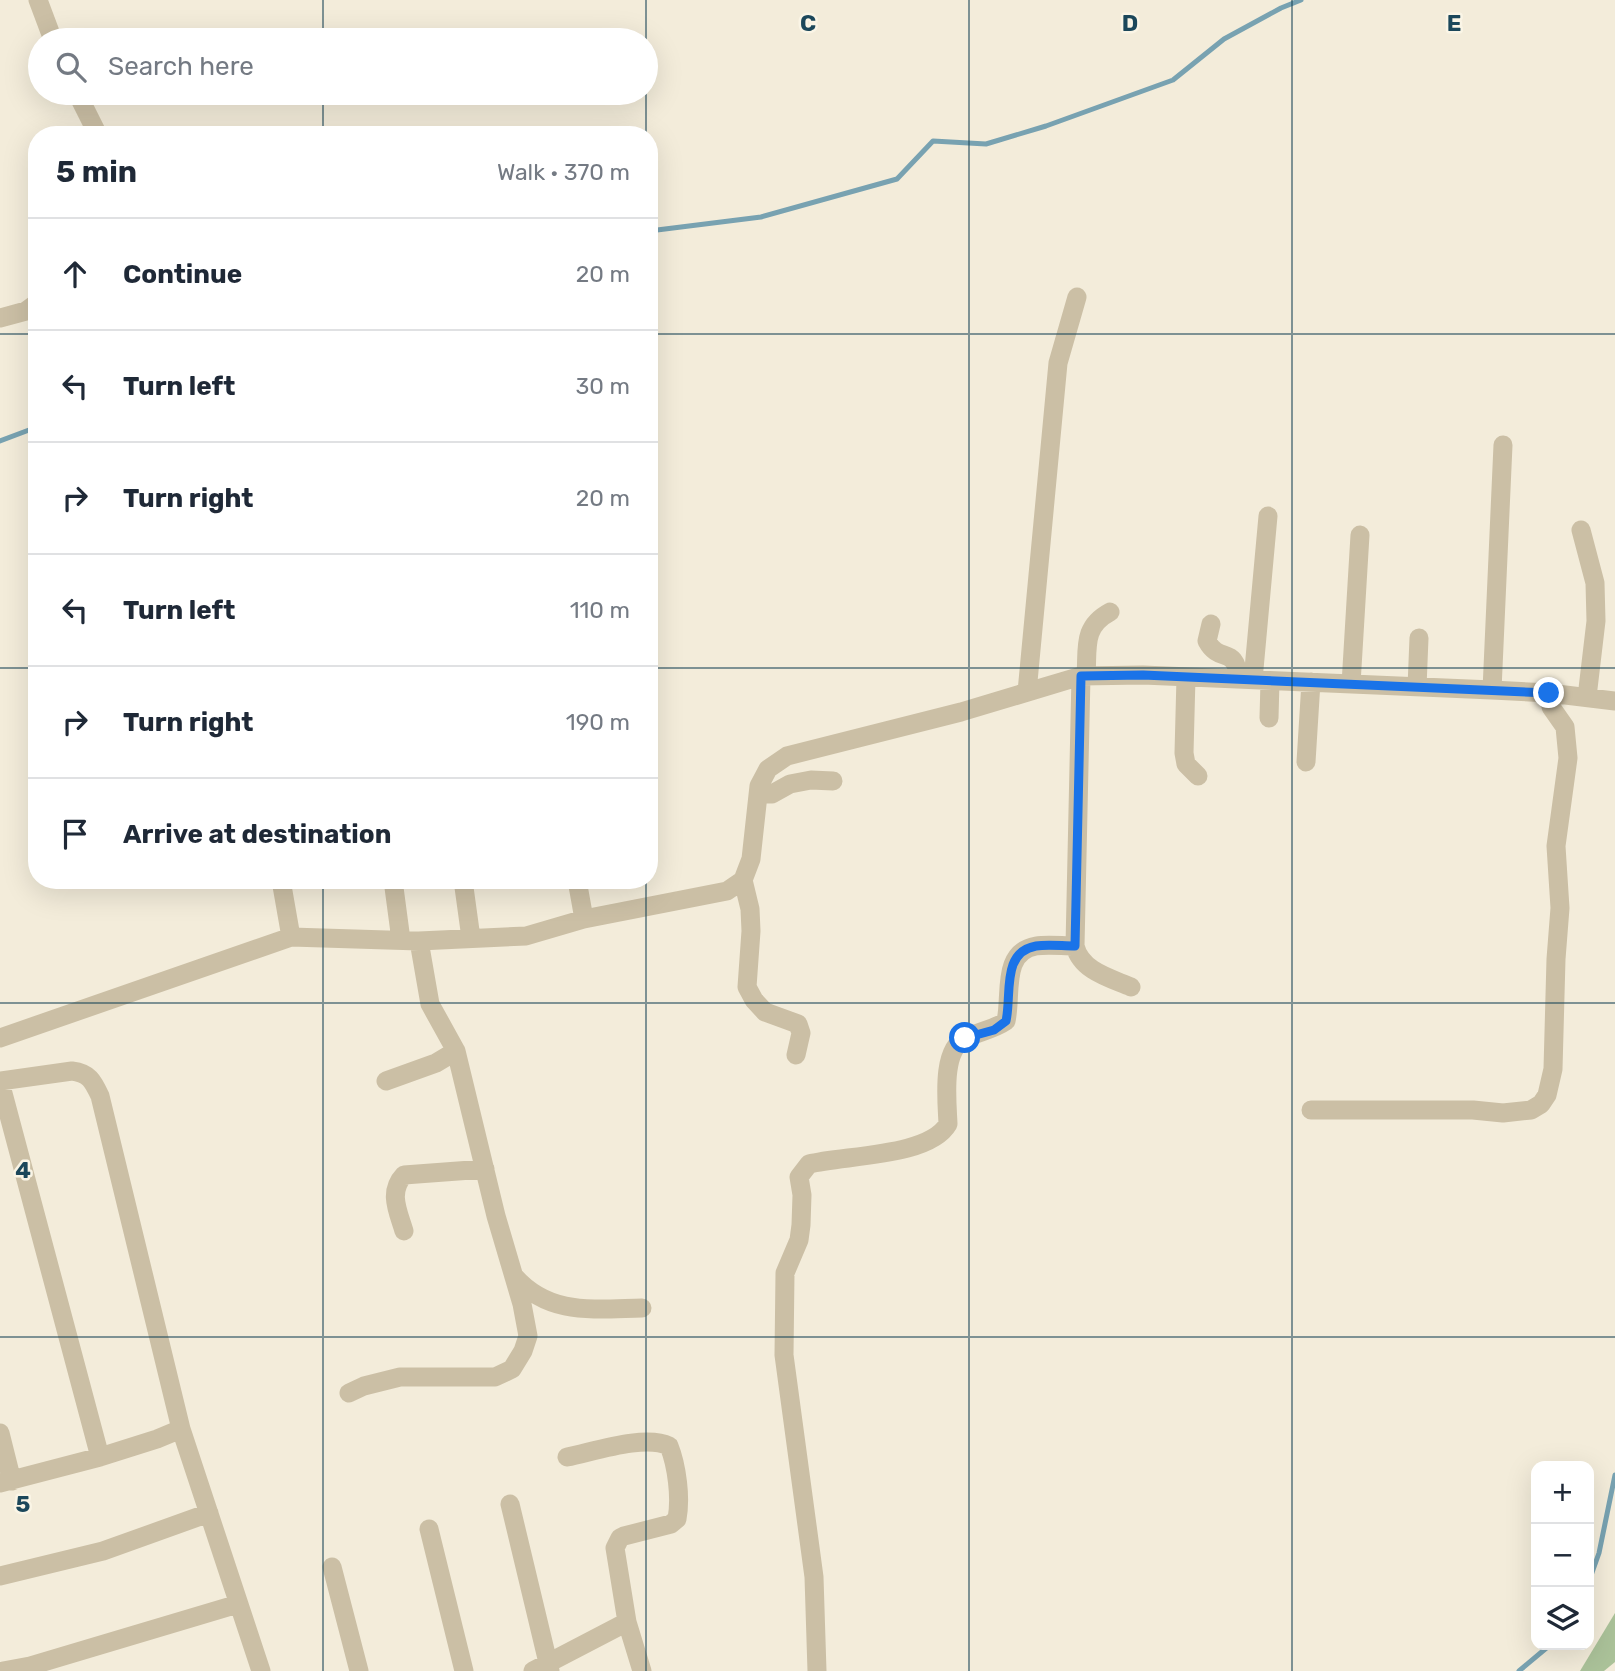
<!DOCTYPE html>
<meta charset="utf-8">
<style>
:root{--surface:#fff;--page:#f6f6f7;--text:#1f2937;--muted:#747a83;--line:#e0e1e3}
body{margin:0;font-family:Rubik,sans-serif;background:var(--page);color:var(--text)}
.controls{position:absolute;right:21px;bottom:21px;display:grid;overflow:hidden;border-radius:14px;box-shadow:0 7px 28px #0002}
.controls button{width:63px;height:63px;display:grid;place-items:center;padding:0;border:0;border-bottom:2px solid var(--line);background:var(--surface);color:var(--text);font:35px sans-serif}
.stop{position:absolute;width:21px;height:21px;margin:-16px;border:5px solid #1a73e8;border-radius:50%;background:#fff}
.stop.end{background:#1a73e8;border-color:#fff;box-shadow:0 2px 7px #0008}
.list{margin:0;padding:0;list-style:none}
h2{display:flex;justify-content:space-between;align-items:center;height:91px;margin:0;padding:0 28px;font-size:30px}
h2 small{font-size:23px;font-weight:400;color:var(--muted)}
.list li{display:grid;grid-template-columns:46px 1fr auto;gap:21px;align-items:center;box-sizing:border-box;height:112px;padding:0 28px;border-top:2px solid var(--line)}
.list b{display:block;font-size:26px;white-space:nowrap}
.list em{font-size:23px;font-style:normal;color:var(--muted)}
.icon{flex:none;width:38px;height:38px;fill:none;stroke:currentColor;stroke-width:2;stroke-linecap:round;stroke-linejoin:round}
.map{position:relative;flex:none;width:1615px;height:1671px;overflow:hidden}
.search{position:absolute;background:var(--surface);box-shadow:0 7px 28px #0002;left:28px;top:28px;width:630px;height:77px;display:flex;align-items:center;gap:18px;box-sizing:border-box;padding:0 24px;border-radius:38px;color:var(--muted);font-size:26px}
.panel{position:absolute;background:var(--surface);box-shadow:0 7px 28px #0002;left:28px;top:126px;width:630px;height:763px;border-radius:28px}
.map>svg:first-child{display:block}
.green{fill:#abc299}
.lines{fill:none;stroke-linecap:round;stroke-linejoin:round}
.stream{stroke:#78a2b1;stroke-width:5}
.minor{stroke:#cbbfa5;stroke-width:19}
.route{stroke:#1a73e8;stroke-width:9}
.grid{fill:none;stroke:#1b475a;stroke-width:2;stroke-opacity:0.55}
.grid-label{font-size:23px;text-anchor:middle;font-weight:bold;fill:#1b475a;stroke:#faf5e6;stroke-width:5;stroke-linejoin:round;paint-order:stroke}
</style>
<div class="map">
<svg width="1615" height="1671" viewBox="0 0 1615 1671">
<rect width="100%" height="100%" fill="#f3ecda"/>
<!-- green -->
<path class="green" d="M1615,1613V1662L1604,1671H1580Z"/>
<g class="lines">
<!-- stream -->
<path class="stream" d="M649,231L761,217L897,179L933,141L986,144L1046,126L1173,80L1224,39L1281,8L1301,0
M0,441L37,427
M1589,1581L1599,1553L1615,1475
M1519,1671L1550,1645"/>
<!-- minor -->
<path class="minor" d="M38,0L53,40
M77,93L98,135
M0,318L26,311L37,303
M1581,530L1595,583L1596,621L1587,697
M1211,624L1207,641C1220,665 1235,644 1239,679
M1081,676L1075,946C1081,971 1110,978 1131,987
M1086,676C1088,648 1082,627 1110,612
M1186,677L1184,753L1186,764L1198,776
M1253,680L1268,516
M1351,684L1360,535
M1417,687L1419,638
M1492,690L1503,445
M1027,692L1058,363L1077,297
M1269,718L1270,681
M1306,762L1311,682
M758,794H772L790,784L811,780L833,781
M281,880L291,937
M393,880L401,940
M463,880L471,938
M577,880L584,919
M743,880L750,909L751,931L747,987L754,1000L765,1012L798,1024L801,1033L796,1055
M0,1038L291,937L419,941L526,936L584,919L727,891L743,880L751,859L759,786L768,769L787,756L961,712L1081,676L1143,675L1492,690L1549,693L1615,701
M0,1081L72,1071C89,1073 93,1081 100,1096L181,1429L261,1671
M386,1081L436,1063L456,1051
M0,1082L100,1457
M1311,1110H1473L1503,1113L1531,1110L1541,1104L1547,1095L1553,1069L1556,959L1560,908L1556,846L1568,758L1565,727L1551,707L1549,693
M404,1231C398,1211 388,1192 404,1175L485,1169
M514,1276C549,1316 593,1309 642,1308
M349,1393L364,1386L400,1377H495L512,1369L523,1351L528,1336L522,1304L496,1216L456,1051L430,1004L419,941
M0,1433L12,1481
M567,1457C593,1452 645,1434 669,1446C677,1466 681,1498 677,1519L671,1524L624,1536L620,1538L615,1548L627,1622L642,1671
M0,1483L100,1457L157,1439L181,1429
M510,1504L550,1671
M429,1529L464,1671
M332,1567L359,1671
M0,1576L103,1551L209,1513
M3,1671L30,1666L238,1604
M533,1671L627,1622
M817,1671L814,1577L784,1355L785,1273L799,1240L801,1225L802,1195L799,1177L809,1164C844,1155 929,1157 948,1124C947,1100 941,1049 966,1038C980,1031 993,1030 1006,1021C1012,995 1001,952 1036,946C1048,944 1062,946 1075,946"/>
</g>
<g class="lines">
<!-- route -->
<path class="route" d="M965,1038L994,1030L1006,1021C1012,995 1001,952 1036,946C1048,944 1062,946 1075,946L1081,676L1143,675L1549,693"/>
</g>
<!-- grid -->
<path class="grid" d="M323,0V40M646,0V135M969,0V1671M1292,0V1671M323,93V135M0,334H37M649,334H1615M0,668H37M649,668H1615M323,880V1671M646,880V1671M0,1003H1615M0,1337H1615"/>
<g class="grid-label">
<text x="808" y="31">C</text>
<text x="1130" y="31">D</text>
<text x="1454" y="31">E</text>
<text x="23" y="1178">4</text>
<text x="23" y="1512">5</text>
</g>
</svg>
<div class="controls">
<button>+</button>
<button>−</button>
<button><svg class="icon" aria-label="layers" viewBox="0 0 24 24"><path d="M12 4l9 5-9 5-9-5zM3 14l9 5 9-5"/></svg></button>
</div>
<div class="stop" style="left:965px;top:1038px"></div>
<div class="stop end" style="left:1549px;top:693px"></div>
<div class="search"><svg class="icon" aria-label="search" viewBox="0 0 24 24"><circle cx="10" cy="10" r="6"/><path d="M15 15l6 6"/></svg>Search here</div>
<section class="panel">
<h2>5 min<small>Walk · 370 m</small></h2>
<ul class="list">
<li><svg class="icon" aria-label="ahead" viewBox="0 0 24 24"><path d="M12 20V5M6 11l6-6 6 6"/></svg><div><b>Continue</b></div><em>20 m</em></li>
<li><svg class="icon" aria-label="left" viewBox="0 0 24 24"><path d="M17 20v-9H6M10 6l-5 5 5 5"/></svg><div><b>Turn left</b></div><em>30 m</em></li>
<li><svg class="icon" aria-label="right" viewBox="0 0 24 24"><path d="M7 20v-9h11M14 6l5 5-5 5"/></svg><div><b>Turn right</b></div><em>20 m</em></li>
<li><svg class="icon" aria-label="left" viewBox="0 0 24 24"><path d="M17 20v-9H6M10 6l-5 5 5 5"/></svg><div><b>Turn left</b></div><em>110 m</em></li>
<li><svg class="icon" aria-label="right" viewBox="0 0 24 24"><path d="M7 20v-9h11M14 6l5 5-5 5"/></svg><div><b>Turn right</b></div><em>190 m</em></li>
<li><svg class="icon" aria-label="arrive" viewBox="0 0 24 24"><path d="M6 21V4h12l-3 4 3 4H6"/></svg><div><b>Arrive at destination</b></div></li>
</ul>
</section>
</div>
